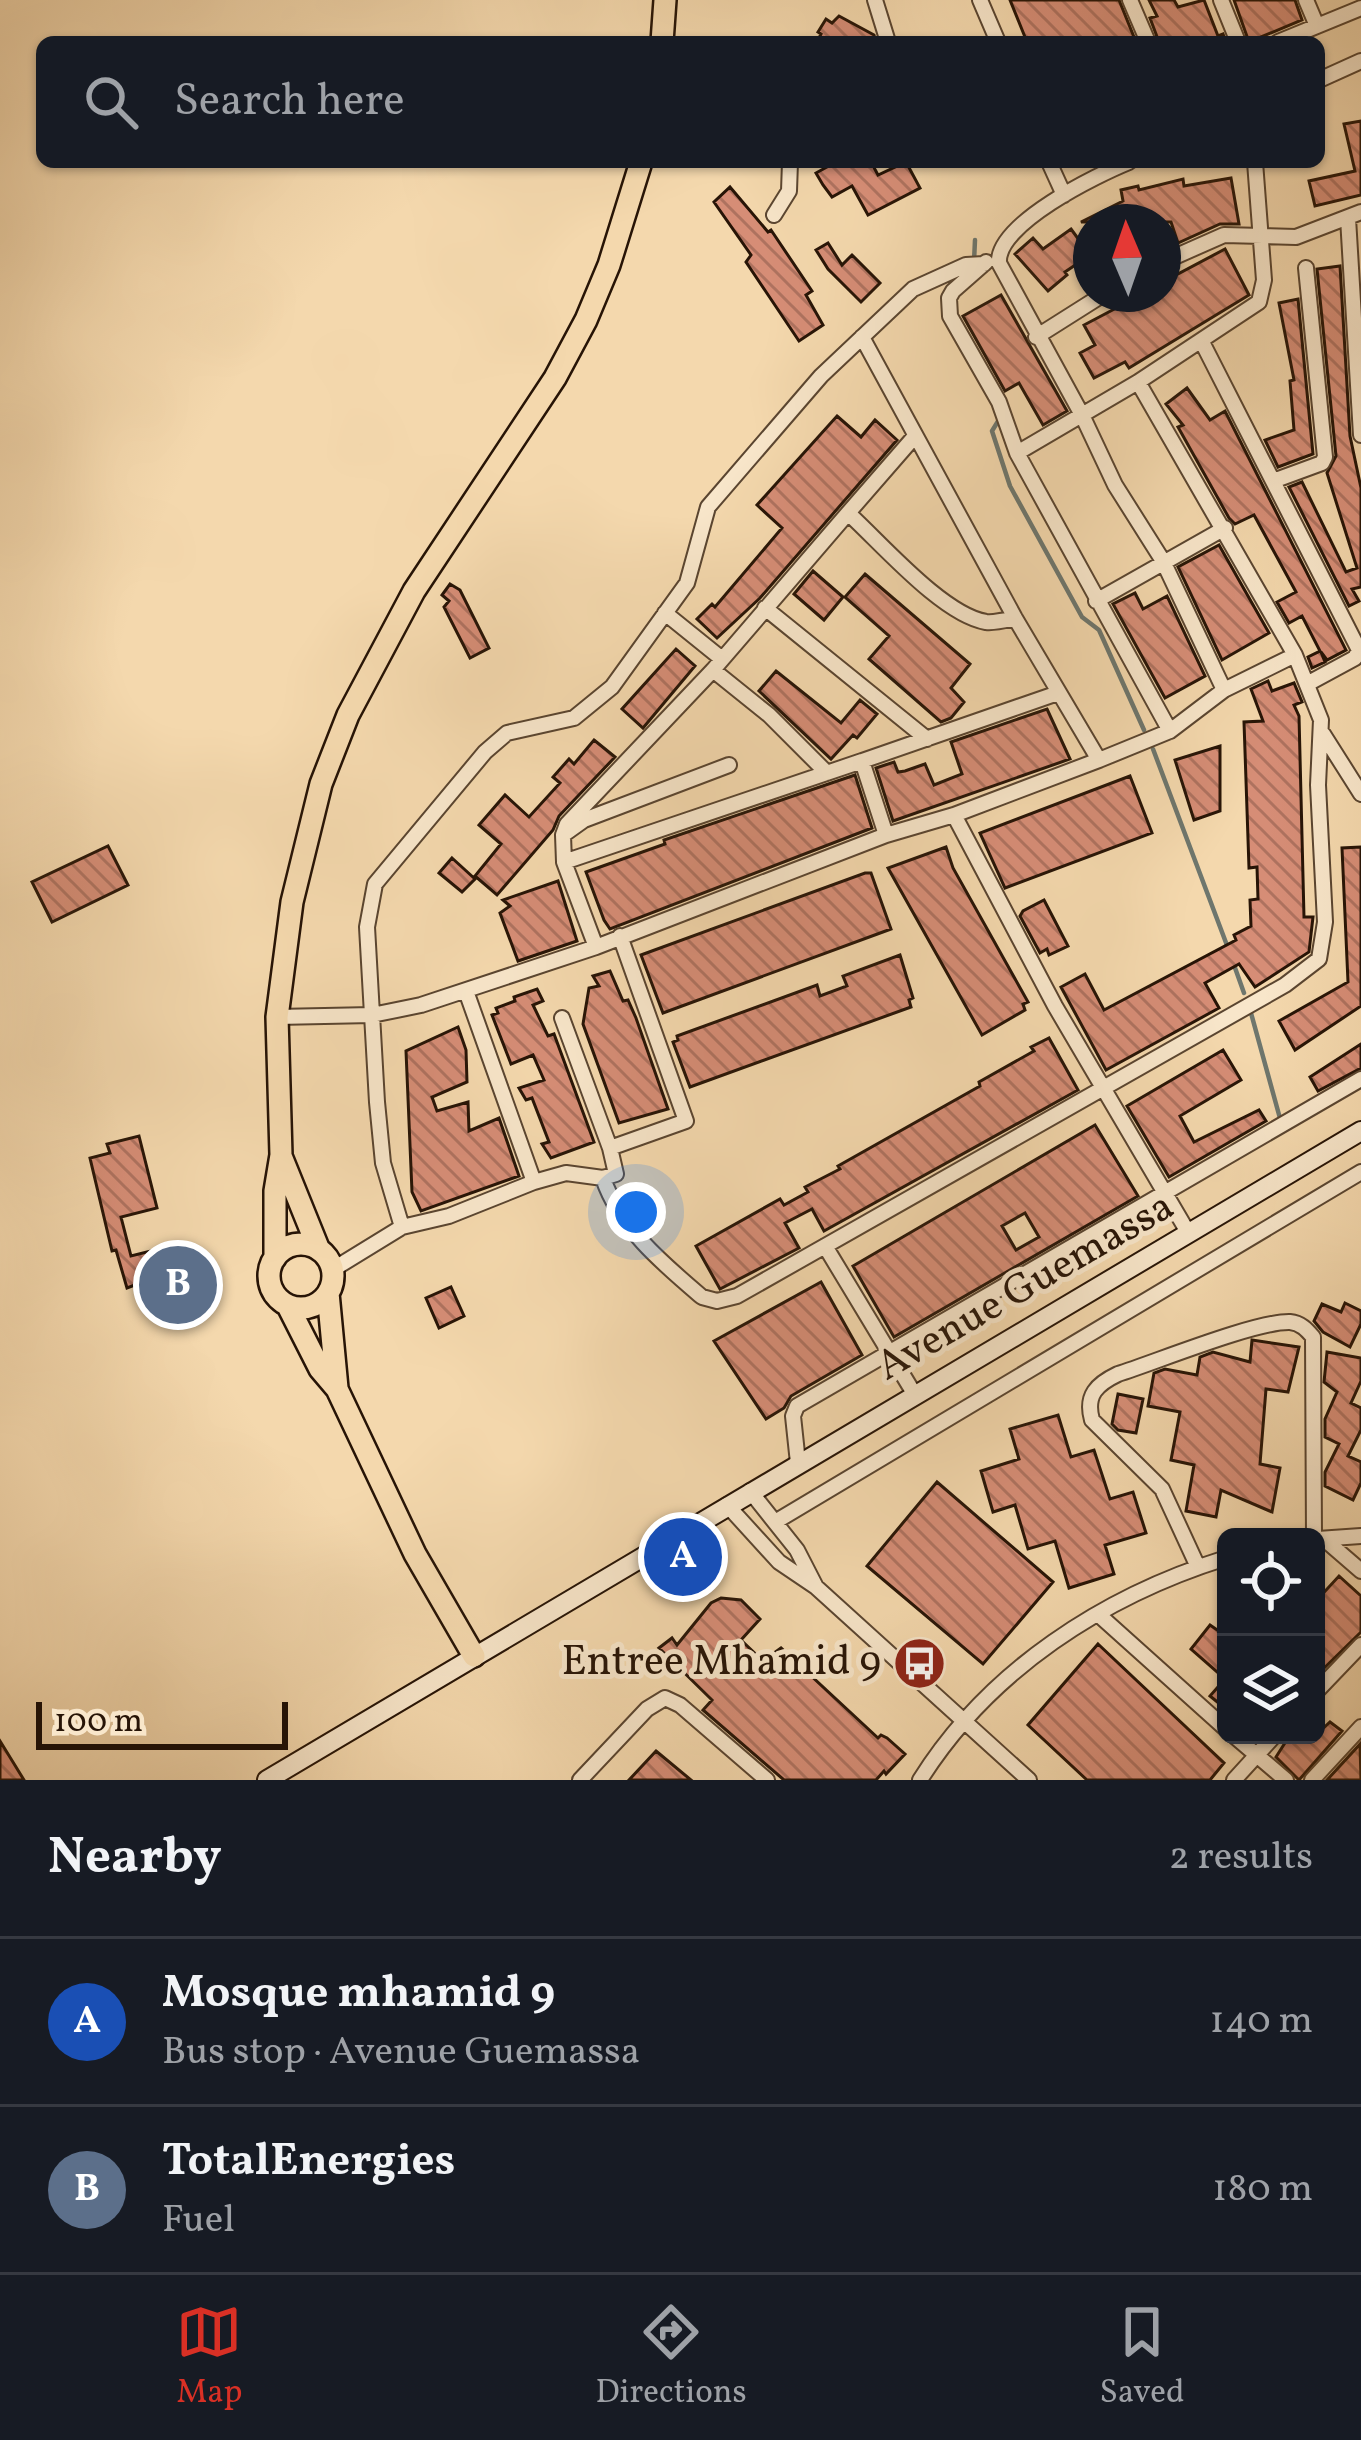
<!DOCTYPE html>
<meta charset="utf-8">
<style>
:root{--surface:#171b24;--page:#242831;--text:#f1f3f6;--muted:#9ea1a6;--line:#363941;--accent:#d93025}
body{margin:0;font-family:Vollkorn,serif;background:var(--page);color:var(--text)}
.controls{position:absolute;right:36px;bottom:36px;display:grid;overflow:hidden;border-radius:18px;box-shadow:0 3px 9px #0004}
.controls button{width:108px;height:108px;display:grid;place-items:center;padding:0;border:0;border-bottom:3px solid var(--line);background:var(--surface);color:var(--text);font:60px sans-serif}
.compass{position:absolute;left:1073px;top:204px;width:108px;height:108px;border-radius:50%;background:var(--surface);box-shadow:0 3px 9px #0004;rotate:358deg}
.scale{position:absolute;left:36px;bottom:30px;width:252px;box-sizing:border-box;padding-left:12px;border:6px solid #271406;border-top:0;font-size:33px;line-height:42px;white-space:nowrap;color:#271406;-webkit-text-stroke:9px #f8e6ca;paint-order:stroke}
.you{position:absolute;left:636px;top:1212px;width:42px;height:42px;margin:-30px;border:9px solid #fff;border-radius:50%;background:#1a73e8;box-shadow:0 0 0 18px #1a73e833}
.badge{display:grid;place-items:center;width:78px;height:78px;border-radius:50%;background:var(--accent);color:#fff;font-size:39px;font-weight:700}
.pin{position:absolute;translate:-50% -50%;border:6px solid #fff;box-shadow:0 3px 12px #0006}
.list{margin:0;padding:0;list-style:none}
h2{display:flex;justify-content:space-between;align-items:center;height:156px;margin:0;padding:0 48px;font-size:51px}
h2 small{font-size:39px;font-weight:400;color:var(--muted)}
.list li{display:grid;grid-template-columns:78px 1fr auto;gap:36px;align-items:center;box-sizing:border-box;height:168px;padding:0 48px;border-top:3px solid var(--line)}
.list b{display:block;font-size:45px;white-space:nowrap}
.list p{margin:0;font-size:39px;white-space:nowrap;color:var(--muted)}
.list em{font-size:39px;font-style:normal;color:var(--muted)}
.icon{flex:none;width:66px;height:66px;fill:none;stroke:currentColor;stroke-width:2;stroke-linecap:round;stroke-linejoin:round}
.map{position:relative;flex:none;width:1361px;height:1780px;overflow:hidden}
.search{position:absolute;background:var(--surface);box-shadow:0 3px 9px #0004;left:36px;right:36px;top:36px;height:132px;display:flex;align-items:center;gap:30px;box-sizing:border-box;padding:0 42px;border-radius:18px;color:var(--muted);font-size:45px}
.sheet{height:492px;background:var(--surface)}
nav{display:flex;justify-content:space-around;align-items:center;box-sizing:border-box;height:168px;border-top:3px solid var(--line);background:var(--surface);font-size:33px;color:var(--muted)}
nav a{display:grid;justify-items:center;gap:6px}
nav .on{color:var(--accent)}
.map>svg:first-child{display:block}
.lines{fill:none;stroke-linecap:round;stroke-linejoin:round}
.stream{stroke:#6e766d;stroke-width:4.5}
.building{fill:url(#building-back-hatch);stroke:#271406;stroke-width:3;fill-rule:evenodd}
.street-casing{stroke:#5a4530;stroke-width:18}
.secondary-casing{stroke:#271406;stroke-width:22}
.primary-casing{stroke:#271406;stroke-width:26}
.street{stroke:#f8e6ca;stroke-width:14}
.secondary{stroke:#f8e6ca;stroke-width:18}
.primary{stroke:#f4d8ad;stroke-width:21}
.labels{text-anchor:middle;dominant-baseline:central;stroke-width:10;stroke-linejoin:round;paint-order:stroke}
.street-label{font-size:42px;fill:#271406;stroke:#f8e6ca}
.poi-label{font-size:42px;fill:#271406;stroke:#f8e6ca;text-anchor:end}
</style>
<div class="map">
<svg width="1361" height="1780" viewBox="0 0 1361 1780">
<defs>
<pattern id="building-back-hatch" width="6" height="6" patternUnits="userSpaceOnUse" patternTransform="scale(3)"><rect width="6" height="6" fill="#d68d76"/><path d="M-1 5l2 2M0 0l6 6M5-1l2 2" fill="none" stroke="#ae725f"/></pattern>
</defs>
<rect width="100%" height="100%" fill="#f4d8ad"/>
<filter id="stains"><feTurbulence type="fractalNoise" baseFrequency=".00167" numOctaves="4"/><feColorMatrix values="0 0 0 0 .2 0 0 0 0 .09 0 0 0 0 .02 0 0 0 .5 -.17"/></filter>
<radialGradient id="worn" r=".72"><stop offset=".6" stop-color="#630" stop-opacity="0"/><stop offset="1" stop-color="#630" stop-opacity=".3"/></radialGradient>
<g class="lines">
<!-- stream -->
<path class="stream" d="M974,262L975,240
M1000,418L992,431L1010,486L1082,617L1099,630L1144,730
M1153,749L1228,948
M1234,965L1244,993
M1251,1013L1281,1122"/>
</g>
<!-- building -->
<path class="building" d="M1010,0H1119L1136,42H1027Z
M1149,0H1174L1178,7L1204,0L1218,36L1223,34L1226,42H1159L1150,18L1157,16Z
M1234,0H1295L1302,20L1249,42Z
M839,16L874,35L876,42H817L821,34L818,32L826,19L832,23Z
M1361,121V195L1315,206L1309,181L1355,171L1344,124Z
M836,162H871L878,175L906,162L920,188L868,215L852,186L832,197L823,185L816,173Z
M1231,178L1239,224H1220L1178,243L1171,222H1081L1123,201L1121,190L1138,186L1139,190L1183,179L1184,186Z
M730,187L768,232L771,230L812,291L806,295L823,325L799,341L746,262L751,255L714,202Z
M1071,229L1090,255L1065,272L1067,275L1048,291L1015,254L1033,238L1043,249Z
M828,243L842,265L852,255L880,283L861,302L828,269L816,250Z
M1225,249L1249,295L1129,368L1125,362L1094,378L1080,353L1095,345L1084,325L1124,304L1127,309L1139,302L1135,294H1163V282Z
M1340,266L1350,436L1361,488V587L1352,589L1359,601L1349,606L1289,487L1302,482L1346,572L1357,568L1327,473L1336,456L1317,269Z
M1001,295L1067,411L1043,425L1019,383L1005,391L963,316Z
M1298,299L1313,454L1278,467L1265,440L1294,430L1290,381L1294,380L1279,303Z
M1187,388L1210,420L1225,411L1346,650L1327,660L1321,652L1325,662L1312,668L1308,657L1320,651L1302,616L1289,623L1277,602L1296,592L1254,515L1235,524L1229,518L1178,427L1183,425L1166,404Z
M837,416L861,437L875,420L897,440L760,598L717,638L697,619L712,604L715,607L782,528L757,505Z
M1219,545L1269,633L1222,660L1178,567Z
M813,571L843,597L824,620L794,594Z
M865,574L970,664L951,688L964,702L951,718L941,722L869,659L889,636L845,597Z
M450,584L460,590L489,648L470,658L444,607L449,601L442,595Z
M1135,593L1143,609L1167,596L1205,676L1165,698L1113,604Z
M676,649L695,666L643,728L622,709Z
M776,671L841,723L860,700L877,714L857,738L853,735L831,759L759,691Z
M1268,681L1272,691L1294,683L1302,702L1294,705L1299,716L1304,917H1313L1309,952L1255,987L1239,964L1205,983L1219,1008L1106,1070L1061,987L1085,974L1104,1010L1236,940L1234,935L1251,926L1250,900L1258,899L1257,867L1249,868L1244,722L1263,721L1251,689Z
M1047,709L1070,759L893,821L876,768L894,762L898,772L905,771L925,764L934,785L962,774L951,742Z
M594,740L615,757L559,816L553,830L497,895L475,876L501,844L479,825L505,795L529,817L560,783L553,777L569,759L574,764Z
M1220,746V811L1194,820L1175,760Z
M855,775L872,828L610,929L604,920L586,872L665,844L664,840Z
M1130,776L1152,833L1005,888L980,833Z
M108,846L128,885L52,922L32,882Z
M946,847L953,868L1028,1002L1023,1004L1025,1010L982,1035L888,868Z
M1361,847V1006L1295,1050L1279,1021L1348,982L1342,848Z
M452,858L475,879L462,892L439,873Z
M865,873H871L891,929L663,1013L641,955Z
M558,881L577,941L518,961L500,913L510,906L503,900Z
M1044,900L1068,946L1049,955L1047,949L1040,953L1020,916L1023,911Z
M900,955L913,998L909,1000L911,1007L690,1087L673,1042L678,1040L677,1036L817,985L820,996L847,986L843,976Z
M610,971L623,1001L628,1000L636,1018L668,1109L619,1123L583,1024L589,988L599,986L593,976Z
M537,989L543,1001L533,1005L548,1036L554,1034L594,1142L551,1158L542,1144L549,1142L532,1098L526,1100L519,1088L544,1080L533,1055L511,1064L492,1015L498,1013L496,1008L515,1001L514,997Z
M458,1027L466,1050L467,1082L432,1097L437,1111L468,1102L469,1131L499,1118L519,1176L421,1211L412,1192L406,1051Z
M1049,1038L1078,1090L824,1231L812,1209L785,1223L799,1248L720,1289L696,1246L780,1199L784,1205L808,1192L805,1187L840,1169L838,1166L980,1086L979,1082L1034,1051L1031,1047Z
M1361,1044V1068L1318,1091L1310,1077Z
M1223,1050L1241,1080L1180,1116L1194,1142L1259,1110L1266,1121L1169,1177L1127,1106Z
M1095,1125L1138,1196L894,1337L853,1266ZM1025,1213L1039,1237L1016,1250L1002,1226Z
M139,1136L157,1208L121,1217L131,1256L179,1244L194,1299L172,1305L164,1274L127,1288L116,1250L112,1251L90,1158L110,1153L107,1144Z
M821,1282L862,1355L791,1396L784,1408L766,1419L714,1341Z
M451,1287L464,1316L439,1328L426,1298Z
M1345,1303L1361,1311V1324L1350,1347L1323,1332L1314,1321L1322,1304L1341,1312Z
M1252,1340L1299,1347L1288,1392L1266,1389L1260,1464L1280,1468L1272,1512L1221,1490L1216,1517L1186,1511L1194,1465L1171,1460L1180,1412L1148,1406L1154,1373L1165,1369L1197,1375L1200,1357L1213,1352L1250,1362Z
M1327,1352L1361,1358V1381L1351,1403L1361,1408V1430L1348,1456L1361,1462V1483L1353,1500L1325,1486V1472L1339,1444L1325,1437V1419L1337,1392L1324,1382Z
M1118,1394L1143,1399L1136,1433L1118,1430L1112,1424Z
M1058,1415L1071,1457L1094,1450L1110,1499L1133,1492L1146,1533L1105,1545L1114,1574L1069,1588L1055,1541L1028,1549L1015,1505L993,1512L981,1471L1019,1459L1010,1429Z
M937,1482L1053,1582L983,1664L867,1566Z
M1339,1576L1361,1596V1632L1316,1676V1601Z
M721,1598L741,1600L760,1619L741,1640L763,1661L781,1648L878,1738L881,1735L887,1738L905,1754L886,1774L884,1771L876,1780H784L703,1710L712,1700L659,1648L672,1638L677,1645L711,1603Z
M1210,1625L1226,1636V1709L1210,1696L1225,1679L1191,1649Z
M1098,1644L1224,1763L1210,1780H1087L1028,1725Z
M1330,1722L1342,1731L1299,1780L1276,1757L1290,1735H1316Z
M0,1741L24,1780H0Z
M1360,1744L1361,1780H1327Z
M656,1751L691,1780H629Z"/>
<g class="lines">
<defs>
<path id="street" d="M875,0L888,42
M980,0L998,42
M1130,0L1148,42
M1221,0L1238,42
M1306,0L1317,26
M1278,42L1361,8
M1319,80L1361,61
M1049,162L1064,195
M1129,162C1097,175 996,224 999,263L1082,415L1115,485L1163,561L1224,690L1295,655
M774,215L789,191L790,162
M1348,218L1361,435
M986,262L953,291L949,298L950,316L999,402L1017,453L1170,731
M1163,262L1224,235L1296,237L1361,212
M1036,337L1104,294
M1202,342L1359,650L1355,658L1307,684
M915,436L848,513C881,543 943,615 986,622C995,623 1006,620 1015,618
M1017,453L1138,382L1259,302L1264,280L1255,162
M1273,481L1322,463L1325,457L1306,268
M1096,601L1225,528
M765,608L927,739
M665,613L722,659
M713,670L769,715L827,773
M1323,734L1361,794
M1099,760L1170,731L1224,690
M954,815L1055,1006L1189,1234
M563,835L567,824L713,670L848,513
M886,835L862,761L1058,693
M564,862L862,761
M596,947L564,862L563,835L584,820L729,765
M466,991L534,1182
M277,1017L372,1015L421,1005L596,947L886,835L954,815L1099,760L1015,618L862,337
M562,1018L610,1148L616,1174L603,1178
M610,1148L686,1121L620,936
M402,1227L383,1163L377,1102L367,927L375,884L485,752L507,733L574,718L612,687L687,583L708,507L821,376L913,289L966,265L984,264
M825,1246L915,1395
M332,1270L402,1227L449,1216L534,1182L566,1173L603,1178C620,1228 662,1263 702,1297L717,1301L737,1296L1285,985L1319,959L1325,922L1318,785L1321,720L1295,655L1138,382
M798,1463L793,1416L797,1406L1361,1079
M750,1491L797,1550L816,1587
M727,1505L779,1562L816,1587L1029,1780
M775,1522L1361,1172
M1318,1539L1361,1536
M1324,1539L1361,1571
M1198,1567L1162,1489L1092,1420C1085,1395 1097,1384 1118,1374C1156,1362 1256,1321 1290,1322C1301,1323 1307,1330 1313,1337L1314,1537
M1099,1615L1226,1729
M1316,1692L1361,1645
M1233,1735L1286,1780
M580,1780L647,1709L665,1698L680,1705L767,1780
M920,1780C989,1670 1104,1596 1226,1558
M1234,1780L1275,1735
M1312,1780L1361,1727"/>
<path id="secondary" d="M267,1780L1361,1131"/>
<path id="primary" d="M662,42L665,0
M281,1156L319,1250
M269 1276a32 32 0 1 1 64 0a32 32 0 1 1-64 0Z
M275,1258V1191L281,1155L277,1017L292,902L321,784L348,715L414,591L555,378L586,320L609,265L641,162
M328,1293L337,1388
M288,1306L320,1369L337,1389L415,1554L474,1656"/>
</defs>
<!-- street casing -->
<use href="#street" class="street-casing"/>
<!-- secondary casing -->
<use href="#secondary" class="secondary-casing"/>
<!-- primary casing -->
<use href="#primary" class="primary-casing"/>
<!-- street -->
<use href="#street" class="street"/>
<!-- secondary -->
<use href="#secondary" class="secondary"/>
<!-- primary -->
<use href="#primary" class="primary"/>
</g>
<!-- icons -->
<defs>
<symbol id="bus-disc" viewBox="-11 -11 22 22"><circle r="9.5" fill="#8f2418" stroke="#f8e6ca"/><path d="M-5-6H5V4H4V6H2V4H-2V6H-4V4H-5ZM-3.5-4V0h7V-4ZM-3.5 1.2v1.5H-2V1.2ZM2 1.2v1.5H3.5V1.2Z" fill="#fff"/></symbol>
</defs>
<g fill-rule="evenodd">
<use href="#bus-disc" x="890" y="1634" width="59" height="59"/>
</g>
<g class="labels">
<!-- street labels -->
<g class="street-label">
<text transform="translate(1026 1288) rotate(-30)">Avenue Guemassa</text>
</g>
<!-- poi labels -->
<g class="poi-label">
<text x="881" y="1663">Entree Mhamid 9</text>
</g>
</g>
<rect width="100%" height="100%" filter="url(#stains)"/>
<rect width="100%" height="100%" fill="url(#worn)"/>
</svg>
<div class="controls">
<button><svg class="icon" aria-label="locate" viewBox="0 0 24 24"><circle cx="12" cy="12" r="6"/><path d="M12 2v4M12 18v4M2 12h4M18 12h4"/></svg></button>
<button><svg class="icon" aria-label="layers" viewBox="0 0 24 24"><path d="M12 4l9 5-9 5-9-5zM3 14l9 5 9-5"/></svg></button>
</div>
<svg class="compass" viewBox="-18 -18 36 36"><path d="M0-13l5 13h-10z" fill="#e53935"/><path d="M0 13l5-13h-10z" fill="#9ea1a6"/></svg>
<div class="scale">100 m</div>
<div class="you"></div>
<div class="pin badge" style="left:683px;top:1557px;background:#1a4fb4">A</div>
<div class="pin badge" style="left:178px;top:1285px;background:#5c6f8a">B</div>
<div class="search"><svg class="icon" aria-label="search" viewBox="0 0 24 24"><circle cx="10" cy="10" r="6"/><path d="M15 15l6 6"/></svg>Search here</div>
</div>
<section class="sheet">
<h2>Nearby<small>2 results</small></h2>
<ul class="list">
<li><span class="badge" style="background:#1a4fb4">A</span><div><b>Mosque mhamid 9</b><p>Bus stop · Avenue Guemassa</p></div><em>140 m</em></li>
<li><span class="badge" style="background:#5c6f8a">B</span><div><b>TotalEnergies</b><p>Fuel</p></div><em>180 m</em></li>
</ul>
</section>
<nav>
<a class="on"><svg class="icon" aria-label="map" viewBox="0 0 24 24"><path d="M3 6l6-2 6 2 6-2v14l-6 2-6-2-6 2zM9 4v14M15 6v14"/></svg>Map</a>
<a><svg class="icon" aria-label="directions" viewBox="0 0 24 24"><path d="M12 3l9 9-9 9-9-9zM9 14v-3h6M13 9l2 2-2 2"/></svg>Directions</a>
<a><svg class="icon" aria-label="saved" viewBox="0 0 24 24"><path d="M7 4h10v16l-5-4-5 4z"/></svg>Saved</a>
</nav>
